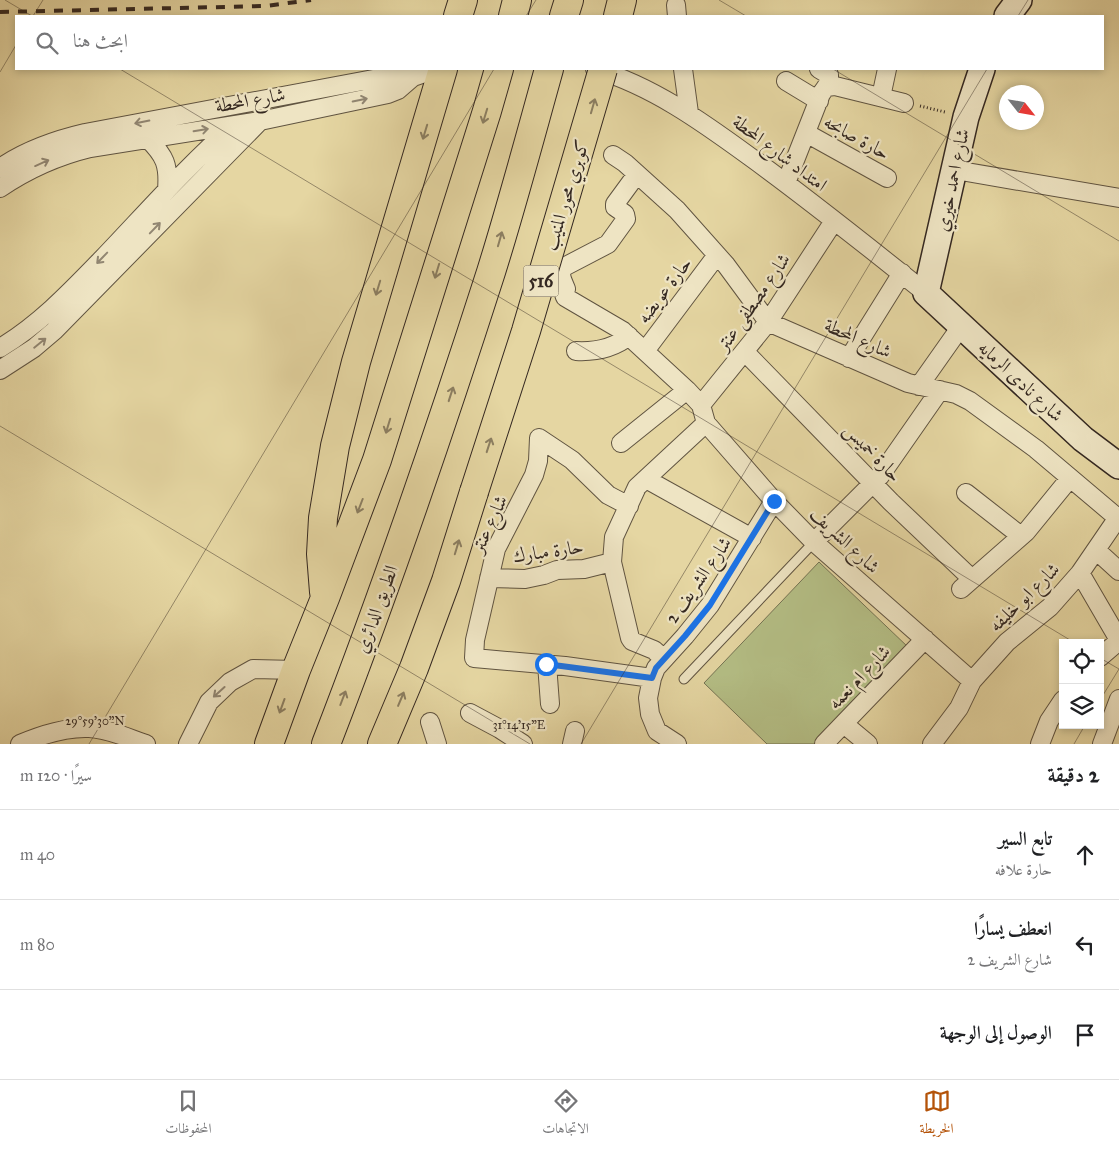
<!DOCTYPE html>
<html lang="ar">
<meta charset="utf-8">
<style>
:root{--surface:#fff;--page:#f2f2f2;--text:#202124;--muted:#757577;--line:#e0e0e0;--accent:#b45309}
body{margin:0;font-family:"IM FELL Great Primer",Amiri,serif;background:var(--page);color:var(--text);direction:rtl}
.controls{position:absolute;right:15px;bottom:15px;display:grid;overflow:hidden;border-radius:0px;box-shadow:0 2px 8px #0003}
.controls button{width:45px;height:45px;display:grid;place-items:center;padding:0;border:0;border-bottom:1px solid var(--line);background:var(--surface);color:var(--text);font:25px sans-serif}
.compass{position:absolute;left:999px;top:85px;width:45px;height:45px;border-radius:50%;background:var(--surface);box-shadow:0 2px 8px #0003;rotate:121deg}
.stop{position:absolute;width:15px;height:15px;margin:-11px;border:4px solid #1a73e8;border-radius:50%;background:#fff}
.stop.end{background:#1a73e8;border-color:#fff;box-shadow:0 1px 5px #0008}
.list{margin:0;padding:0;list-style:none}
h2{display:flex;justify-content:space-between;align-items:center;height:65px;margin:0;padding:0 20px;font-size:21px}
h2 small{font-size:16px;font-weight:400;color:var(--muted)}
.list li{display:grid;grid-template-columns:32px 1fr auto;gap:15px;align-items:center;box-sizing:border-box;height:90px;padding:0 20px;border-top:1px solid var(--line)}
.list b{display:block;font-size:19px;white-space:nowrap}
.list p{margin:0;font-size:16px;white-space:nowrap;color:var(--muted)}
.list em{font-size:16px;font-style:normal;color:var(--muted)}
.icon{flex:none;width:28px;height:28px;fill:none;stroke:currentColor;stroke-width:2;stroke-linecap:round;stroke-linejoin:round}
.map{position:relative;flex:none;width:1119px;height:744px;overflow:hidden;direction:ltr}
.search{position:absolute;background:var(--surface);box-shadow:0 2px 8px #0003;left:15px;right:15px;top:15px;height:55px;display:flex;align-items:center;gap:12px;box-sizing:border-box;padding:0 18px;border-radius:0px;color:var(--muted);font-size:19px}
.sheet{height:335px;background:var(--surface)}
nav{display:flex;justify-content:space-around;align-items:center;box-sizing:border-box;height:70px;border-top:1px solid var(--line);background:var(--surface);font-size:14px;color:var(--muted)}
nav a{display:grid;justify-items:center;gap:2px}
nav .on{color:var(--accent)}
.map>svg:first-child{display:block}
.green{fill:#b4be85;stroke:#747353}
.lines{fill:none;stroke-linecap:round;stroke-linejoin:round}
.service-casing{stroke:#605441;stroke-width:11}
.minor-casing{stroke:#605441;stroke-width:20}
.secondary-casing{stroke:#342821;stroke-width:28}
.motorway-casing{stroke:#342821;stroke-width:30}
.path{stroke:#342821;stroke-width:3;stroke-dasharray:1 2.5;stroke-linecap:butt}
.service{stroke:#eee4c3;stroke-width:9}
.minor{stroke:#eee4c3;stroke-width:18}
.secondary{stroke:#eee4c3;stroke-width:25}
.motorway{stroke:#e5d6a2;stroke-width:28}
.rail{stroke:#342821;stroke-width:4;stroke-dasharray:9 9;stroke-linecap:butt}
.motorway-bridge-casing{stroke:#342821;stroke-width:30;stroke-linecap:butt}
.motorway-bridge{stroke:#e5d6a2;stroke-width:28}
.oneway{stroke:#918672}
.oneway2{stroke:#8c7f62}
.route{stroke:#1a73e8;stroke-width:6}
.ticks{fill:none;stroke:#342821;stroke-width:1;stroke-opacity:0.45}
.labels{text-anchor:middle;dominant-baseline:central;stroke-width:4.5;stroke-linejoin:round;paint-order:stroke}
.shield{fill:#eee4c3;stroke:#6c6052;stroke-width:1}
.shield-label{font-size:18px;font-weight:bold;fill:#342821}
.street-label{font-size:19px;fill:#342821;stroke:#eee4c3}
.ticks-label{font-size:12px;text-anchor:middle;fill:#342821;stroke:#eee4c3;stroke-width:4.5;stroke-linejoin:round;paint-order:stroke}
</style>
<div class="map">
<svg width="1119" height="744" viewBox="0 0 1119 744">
<rect width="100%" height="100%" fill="#e5d6a2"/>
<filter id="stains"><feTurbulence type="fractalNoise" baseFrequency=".004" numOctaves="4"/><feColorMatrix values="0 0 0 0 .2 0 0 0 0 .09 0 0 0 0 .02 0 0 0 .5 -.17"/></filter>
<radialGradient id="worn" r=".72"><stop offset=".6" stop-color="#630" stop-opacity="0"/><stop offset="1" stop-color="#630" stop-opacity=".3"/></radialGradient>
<!-- green -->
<path class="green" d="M819,562L909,648L818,744H767L704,683Z"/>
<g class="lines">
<defs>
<path id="service" d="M684,679L814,542"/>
<path id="minor" d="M676,5L677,16
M595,69C652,86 701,121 749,156C810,200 868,247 926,293
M683,69L689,113
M819,69L829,75V82L826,87
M786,81L819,101
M881,97L887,69
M806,133L887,178
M148,139C165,156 169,165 167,190
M613,155L625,163L677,210L726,265L768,322L908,383L956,394L970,401L1036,449L1119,519
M0,168C26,150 55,140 85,133L384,77L394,75L413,77
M955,170L1119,198
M637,174L615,204V207L625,214L626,219L608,244L564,267C558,274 563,281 566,289L564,294L565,297L623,331L687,390L701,405L706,423L774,501L814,542L972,681
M786,183L821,94L826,87L835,86L904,103
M0,188C28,169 57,156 90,148L260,121L388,94L398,90L413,77L436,69
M0,348C40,324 71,291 103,258C146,213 187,166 234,125
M576,351C595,352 614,348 629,336
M645,351L717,255
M745,352L891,502L972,579
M849,358L902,273
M0,370L34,348L54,331L260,121
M919,386L962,325
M701,405L768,322L834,221
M539,438L538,461L534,475L496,549L475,640L474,658L565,666L652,678
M539,438L572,460L608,495L629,506
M621,443L687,390
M646,479L752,538
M966,493L1021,536
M814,542L880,476L940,390
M1096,550L1119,571
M1080,573L1119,640
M489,578L525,579L544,575L557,570L584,569L612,562
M961,589L1026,532L1070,478
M1100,657L1119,641
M664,659L654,650L632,641L630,638L612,562L614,537L637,487L706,423
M547,664L550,704
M470,713L500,729L523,744
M430,722L437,744
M844,724L868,744
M20,744C41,735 66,727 89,728C109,729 128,738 146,744
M188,744L209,702L230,682L253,669L296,670
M572,744L575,731
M677,744L657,731L650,714L648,698L652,678L656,668L685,636L710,605L774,501
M824,744L925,639
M932,744L959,708L972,681L1007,642L1050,607L1080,573L1119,516
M1040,744L1049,721L1063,700
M1102,744L1119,699"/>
<path id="secondary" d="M1007,16L1019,0
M982,69L966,117L926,293L1083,439L1119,466"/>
<path id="motorway" d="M458,16L463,0
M513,16L517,0
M564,16L569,0
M618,16L622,0
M324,592L321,554L323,518L335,446L356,362L443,69
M269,744L296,670L325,598L377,460L487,111L499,69
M326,744C386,589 440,431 491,272C512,205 530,137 549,69
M382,744L414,668L446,581L474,492"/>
</defs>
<!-- service casing -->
<use href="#service" class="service-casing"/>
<!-- minor casing -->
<use href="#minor" class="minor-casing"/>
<!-- secondary casing -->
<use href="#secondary" class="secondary-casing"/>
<!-- motorway casing -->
<use href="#motorway" class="motorway-casing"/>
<!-- path -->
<path class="path" d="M920,106L945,112"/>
<!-- service -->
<use href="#service" class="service"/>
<!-- minor -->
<use href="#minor" class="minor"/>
<!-- secondary -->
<use href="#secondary" class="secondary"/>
<!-- motorway -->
<use href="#motorway" class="motorway"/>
<!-- rail -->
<path class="rail" d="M0,12L266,6L311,0"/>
<defs>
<path id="motorway-bridge" d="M474,492L526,331L603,69"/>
</defs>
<!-- motorway-bridge casing -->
<use href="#motorway-bridge" class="motorway-bridge-casing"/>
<!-- motorway-bridge -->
<use href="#motorway-bridge" class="motorway-bridge"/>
</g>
<!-- one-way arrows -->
<defs><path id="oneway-shaft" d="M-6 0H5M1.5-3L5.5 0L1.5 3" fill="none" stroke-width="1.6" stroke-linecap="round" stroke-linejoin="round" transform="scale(1.25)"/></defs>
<g class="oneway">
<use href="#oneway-shaft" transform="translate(360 100) rotate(-12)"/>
<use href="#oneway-shaft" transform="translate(142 122) rotate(169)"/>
<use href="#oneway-shaft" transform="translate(201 130) rotate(-9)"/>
<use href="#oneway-shaft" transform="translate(42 163) rotate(-24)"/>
<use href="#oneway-shaft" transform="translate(155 228) rotate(-46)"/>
<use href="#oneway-shaft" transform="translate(102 258) rotate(134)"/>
<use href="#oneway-shaft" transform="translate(40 343) rotate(-39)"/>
<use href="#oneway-shaft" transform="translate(219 692) rotate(138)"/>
</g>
<g class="oneway2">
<use href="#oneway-shaft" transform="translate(593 106) rotate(-74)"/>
<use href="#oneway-shaft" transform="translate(485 116) rotate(107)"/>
<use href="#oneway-shaft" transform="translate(425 132) rotate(107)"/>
<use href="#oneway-shaft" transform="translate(500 239) rotate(-74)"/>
<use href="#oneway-shaft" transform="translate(437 271) rotate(107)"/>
<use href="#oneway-shaft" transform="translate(378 288) rotate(107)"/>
<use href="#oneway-shaft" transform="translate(451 394) rotate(-72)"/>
<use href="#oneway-shaft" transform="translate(388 426) rotate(107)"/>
<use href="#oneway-shaft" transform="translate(489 445) rotate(-72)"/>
<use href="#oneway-shaft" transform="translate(360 506) rotate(111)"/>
<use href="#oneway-shaft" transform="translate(457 547) rotate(-73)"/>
<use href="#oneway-shaft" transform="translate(343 698) rotate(-69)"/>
<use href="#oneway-shaft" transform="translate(401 699) rotate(-67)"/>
<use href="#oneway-shaft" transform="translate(282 706) rotate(110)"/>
</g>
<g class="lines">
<!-- route -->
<path class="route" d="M546,664L652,678L656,668L685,636L710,605L774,501"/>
</g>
<!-- ticks -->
<path class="ticks" d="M5,0L32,16M719,0L746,16M33,16L43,0M526,16L536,0M1018,16L1028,0M120,69L1075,643M833,69L1119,241M0,72L16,45M0,426L530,744M1100,658L1119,669M1100,700L1119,669M89,744L494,69M581,744L987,69M1074,744L1085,725"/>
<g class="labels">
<!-- shield labels -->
<rect class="shield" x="523.5" y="265.5" width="35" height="31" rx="4"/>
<g class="shield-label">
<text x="541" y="281">516</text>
</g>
<!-- street labels -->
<g class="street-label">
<text transform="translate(250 100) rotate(-10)">شارع المحطة</text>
<text transform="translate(857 137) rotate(29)">حارة صابحه</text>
<text transform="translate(780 153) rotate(37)">امتداد شارع المحطة</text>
<text transform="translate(952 180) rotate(-78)">شارع احمد خيري</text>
<text transform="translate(566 195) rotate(-73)">كوبري محور المنيب</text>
<text transform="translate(664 290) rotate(-53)">حارة عويضه</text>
<text transform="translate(753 302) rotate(-55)">شارع مصطفى عنتر</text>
<text transform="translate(858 338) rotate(24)">شارع المحطة</text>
<text transform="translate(1021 381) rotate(43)">شارع نادى الرمايه</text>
<text transform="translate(873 452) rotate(46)">حارة خميس</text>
<text transform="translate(489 524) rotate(-65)">شارع عنتر</text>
<text transform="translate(845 540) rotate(43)">شارع الشريف</text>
<text transform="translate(548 551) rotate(-8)">حارة مبارك</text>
<text transform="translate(698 580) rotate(-55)">شارع الشريف 2</text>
<text transform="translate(1024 597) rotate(-44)">شارع ابو خليفه</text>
<text transform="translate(376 609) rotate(-70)">الطريق الدائري</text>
<text transform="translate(859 677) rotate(-46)">شارع ام نعمه</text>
</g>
</g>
<g class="ticks-label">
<text x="95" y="725">29°59'30"N</text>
<text x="519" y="729">31°14'15"E</text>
</g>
<rect width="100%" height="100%" filter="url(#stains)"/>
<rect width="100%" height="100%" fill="url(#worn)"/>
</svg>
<div class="controls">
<button><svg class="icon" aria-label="locate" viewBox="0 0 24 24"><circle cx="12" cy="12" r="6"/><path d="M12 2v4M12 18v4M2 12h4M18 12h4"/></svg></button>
<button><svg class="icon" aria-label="layers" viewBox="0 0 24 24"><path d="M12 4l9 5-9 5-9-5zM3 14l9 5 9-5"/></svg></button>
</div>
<svg class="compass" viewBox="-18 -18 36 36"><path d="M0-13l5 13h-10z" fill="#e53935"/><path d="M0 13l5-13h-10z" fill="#757577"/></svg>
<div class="stop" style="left:546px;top:664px"></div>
<div class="stop end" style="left:774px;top:501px"></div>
<div class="search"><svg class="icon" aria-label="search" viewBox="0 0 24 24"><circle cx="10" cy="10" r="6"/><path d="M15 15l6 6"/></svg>ابحث هنا</div>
</div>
<section class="sheet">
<h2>2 دقيقة<small>سيرًا · 120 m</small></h2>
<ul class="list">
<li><svg class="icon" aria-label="ahead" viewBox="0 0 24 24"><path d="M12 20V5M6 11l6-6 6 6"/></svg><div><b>تابع السير</b><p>حارة علافه</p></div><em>40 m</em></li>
<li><svg class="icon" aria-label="left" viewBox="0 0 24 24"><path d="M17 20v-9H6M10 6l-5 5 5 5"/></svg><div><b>انعطف يسارًا</b><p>شارع الشريف 2</p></div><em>80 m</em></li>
<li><svg class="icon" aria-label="arrive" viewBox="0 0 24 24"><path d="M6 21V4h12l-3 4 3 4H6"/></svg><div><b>الوصول إلى الوجهة</b></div></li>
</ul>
</section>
<nav>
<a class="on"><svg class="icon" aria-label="map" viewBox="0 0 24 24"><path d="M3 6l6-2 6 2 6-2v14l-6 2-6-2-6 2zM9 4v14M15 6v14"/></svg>الخريطة</a>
<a><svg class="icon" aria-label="directions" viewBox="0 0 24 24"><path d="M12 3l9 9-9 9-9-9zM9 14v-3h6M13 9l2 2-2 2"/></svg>الاتجاهات</a>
<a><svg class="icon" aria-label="saved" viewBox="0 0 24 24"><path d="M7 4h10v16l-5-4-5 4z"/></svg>المحفوظات</a>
</nav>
